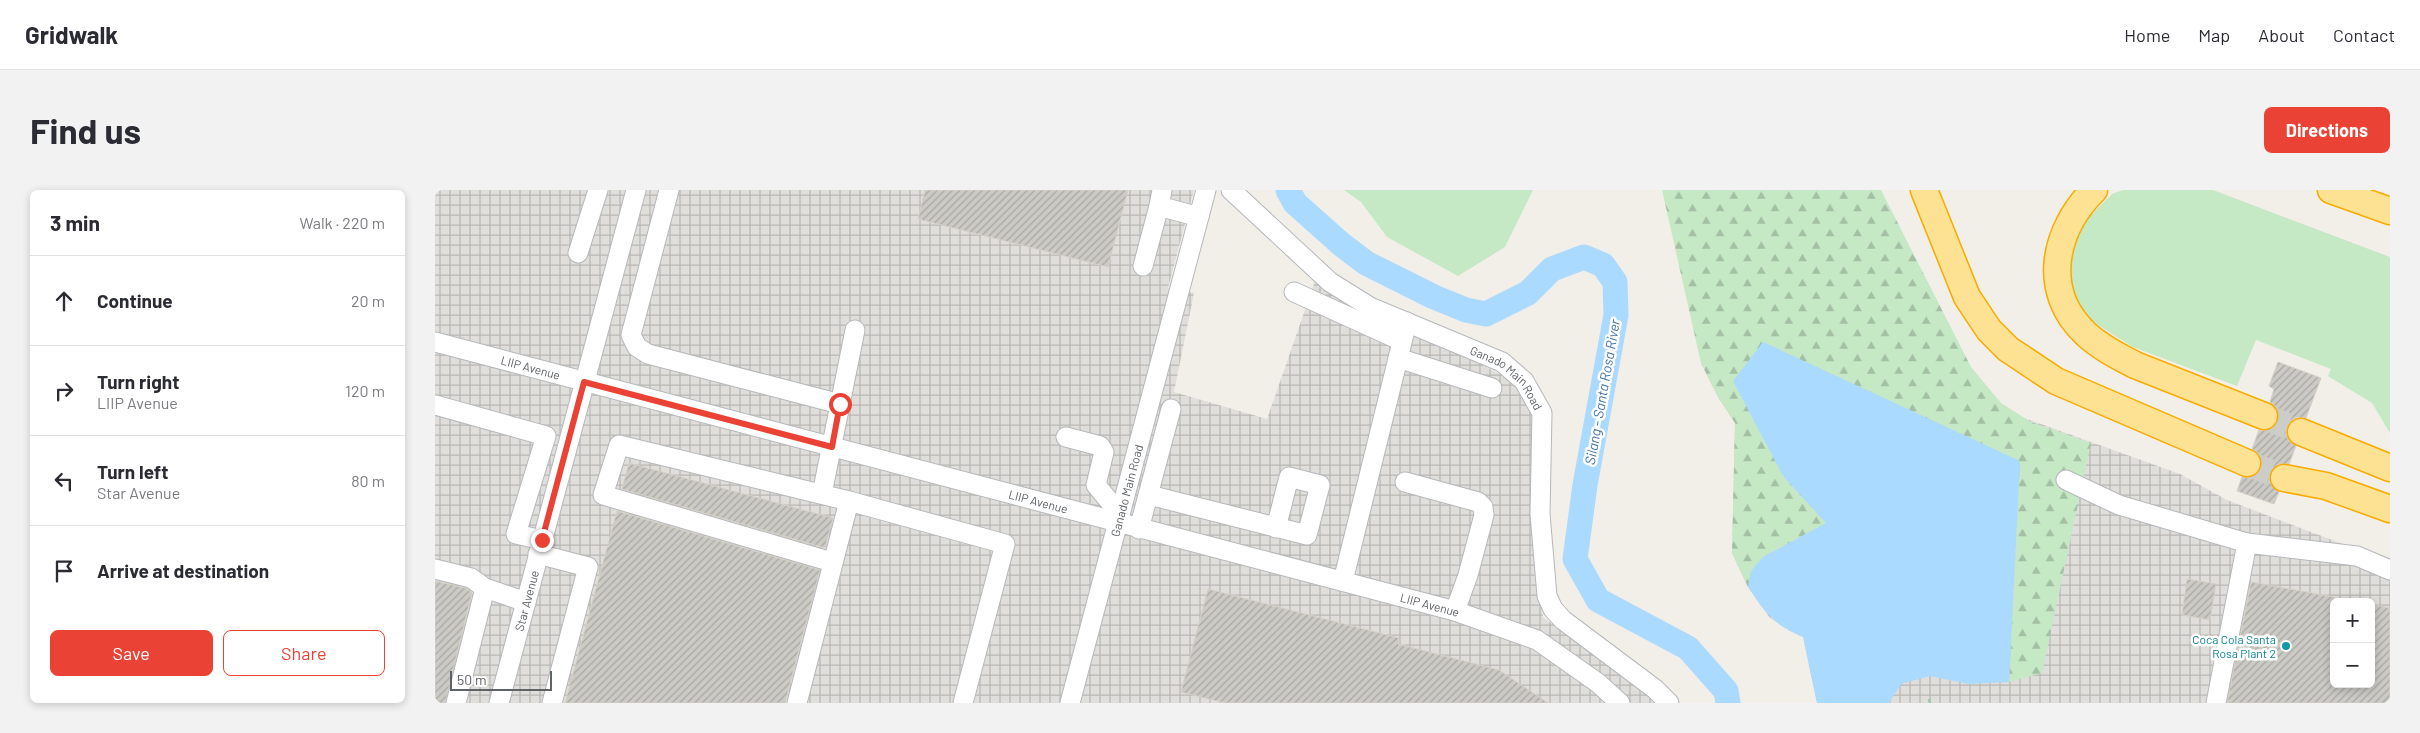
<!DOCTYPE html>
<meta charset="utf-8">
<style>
:root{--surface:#fff;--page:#f2f2f3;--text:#2b2b33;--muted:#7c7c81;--line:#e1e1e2;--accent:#ea4335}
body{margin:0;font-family:Barlow,sans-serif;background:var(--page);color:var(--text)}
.controls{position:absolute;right:15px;bottom:15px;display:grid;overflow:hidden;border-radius:8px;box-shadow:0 2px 8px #0003}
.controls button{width:45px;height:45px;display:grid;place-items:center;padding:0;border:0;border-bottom:1px solid var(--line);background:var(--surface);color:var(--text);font:25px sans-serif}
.scale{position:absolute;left:15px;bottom:12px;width:102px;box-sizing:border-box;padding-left:5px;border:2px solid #5f6368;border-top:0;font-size:14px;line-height:18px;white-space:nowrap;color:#5f6368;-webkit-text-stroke:4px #fff;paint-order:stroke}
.stop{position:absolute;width:15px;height:15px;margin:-11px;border:4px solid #ea4335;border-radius:50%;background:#fff}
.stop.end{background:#ea4335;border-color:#fff;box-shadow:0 1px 5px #0008}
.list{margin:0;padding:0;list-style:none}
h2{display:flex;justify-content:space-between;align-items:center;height:65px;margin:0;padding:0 20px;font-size:21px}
h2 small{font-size:16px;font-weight:400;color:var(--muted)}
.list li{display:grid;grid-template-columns:32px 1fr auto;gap:15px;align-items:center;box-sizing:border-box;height:90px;padding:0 20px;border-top:1px solid var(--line)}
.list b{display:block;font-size:19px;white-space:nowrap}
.list p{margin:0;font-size:16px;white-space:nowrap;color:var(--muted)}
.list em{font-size:16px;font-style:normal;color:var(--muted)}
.actions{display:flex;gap:10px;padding:15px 20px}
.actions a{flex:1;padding:11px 0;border:1px solid var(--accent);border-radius:8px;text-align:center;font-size:18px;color:var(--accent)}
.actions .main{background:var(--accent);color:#fff}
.icon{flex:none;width:28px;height:28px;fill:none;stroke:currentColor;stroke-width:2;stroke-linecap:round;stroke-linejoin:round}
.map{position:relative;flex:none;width:1955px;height:513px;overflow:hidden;border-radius:8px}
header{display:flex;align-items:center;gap:30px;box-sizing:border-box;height:70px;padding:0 25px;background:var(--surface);border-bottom:1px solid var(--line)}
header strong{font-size:24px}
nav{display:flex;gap:28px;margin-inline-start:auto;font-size:18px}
.intro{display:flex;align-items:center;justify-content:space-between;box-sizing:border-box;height:120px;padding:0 30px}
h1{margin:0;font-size:35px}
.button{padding:12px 22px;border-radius:8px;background:var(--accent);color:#fff;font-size:18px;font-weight:700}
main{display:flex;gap:30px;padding:0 30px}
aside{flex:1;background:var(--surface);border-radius:8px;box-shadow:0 2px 8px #0003}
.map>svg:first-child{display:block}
.industrial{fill:url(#industrial-grid);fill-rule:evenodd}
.green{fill:#c5e8c5}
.forest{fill:url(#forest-firs)}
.water{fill:#aadaff}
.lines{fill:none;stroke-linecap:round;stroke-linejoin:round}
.river{stroke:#aadaff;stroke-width:25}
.building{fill:url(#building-hatch);stroke:#d6d1c6}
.highway-tunnel{stroke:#ccccc8;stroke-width:26;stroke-dasharray:26 13;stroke-linecap:butt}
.minor-casing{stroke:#b5b8bc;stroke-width:21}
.highway-casing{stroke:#f9ab00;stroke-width:29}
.path{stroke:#9cc7a9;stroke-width:2.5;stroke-dasharray:5 2.5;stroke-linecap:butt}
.minor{stroke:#fff;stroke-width:19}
.highway{stroke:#fde293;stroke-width:26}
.route{stroke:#ea4335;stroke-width:6}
.culture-dot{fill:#0f9aa8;stroke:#fff;stroke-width:2}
.labels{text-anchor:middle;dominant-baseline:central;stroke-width:5;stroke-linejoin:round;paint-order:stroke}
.street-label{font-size:12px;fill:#5f6368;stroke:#fff}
.culture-label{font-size:12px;fill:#0d838f;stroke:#fff;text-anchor:end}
.water-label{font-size:14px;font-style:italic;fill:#4174aa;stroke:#fff}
</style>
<header>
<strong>Gridwalk</strong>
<nav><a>Home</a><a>Map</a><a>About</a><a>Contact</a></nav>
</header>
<div class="intro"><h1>Find us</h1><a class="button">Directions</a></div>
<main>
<aside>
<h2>3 min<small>Walk · 220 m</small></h2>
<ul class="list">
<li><svg class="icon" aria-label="ahead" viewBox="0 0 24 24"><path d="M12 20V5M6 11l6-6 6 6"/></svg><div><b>Continue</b></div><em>20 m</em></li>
<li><svg class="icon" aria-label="right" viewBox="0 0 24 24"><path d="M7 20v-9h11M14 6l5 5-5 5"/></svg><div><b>Turn right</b><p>LIIP Avenue</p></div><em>120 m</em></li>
<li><svg class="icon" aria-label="left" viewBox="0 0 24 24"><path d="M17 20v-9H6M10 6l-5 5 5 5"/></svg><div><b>Turn left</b><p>Star Avenue</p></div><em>80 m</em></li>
<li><svg class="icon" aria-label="arrive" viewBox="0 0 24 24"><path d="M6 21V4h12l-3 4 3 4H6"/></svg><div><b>Arrive at destination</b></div></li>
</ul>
<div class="actions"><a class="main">Save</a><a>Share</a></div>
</aside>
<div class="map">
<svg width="1955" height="513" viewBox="0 0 1955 513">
<defs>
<pattern id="industrial-grid" width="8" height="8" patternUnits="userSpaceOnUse" patternTransform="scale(1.25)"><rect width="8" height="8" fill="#e0deda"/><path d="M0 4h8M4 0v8" fill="none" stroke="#b9b8b5"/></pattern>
<pattern id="forest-firs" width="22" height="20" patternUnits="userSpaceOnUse" patternTransform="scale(1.25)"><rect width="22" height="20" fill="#c5e8c5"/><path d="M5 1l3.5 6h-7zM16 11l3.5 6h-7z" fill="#a3c0a4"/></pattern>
<pattern id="building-hatch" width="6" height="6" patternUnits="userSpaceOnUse" patternTransform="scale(1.25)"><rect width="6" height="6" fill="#cccac5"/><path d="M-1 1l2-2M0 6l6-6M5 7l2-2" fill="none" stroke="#a9a8a4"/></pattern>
</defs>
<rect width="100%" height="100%" fill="#f1efe8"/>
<!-- industrial -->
<path class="industrial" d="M0,0H759L733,98L759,103L739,202L832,229L880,91L940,130L1026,164L1082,193L1101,231L1100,370L1108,427L1222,513H0Z
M1311,128L1745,284L1792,310L1955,372V513H1382L1368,447L1353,440L1334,427L1313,397L1297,363L1300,233L1283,207L1266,173ZM1899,412H1936V494H1899Z"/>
<!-- green -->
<path class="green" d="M909,0H1098L1070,57L1023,86L952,47L926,12Z
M1688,0H1778L1955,67V243L1937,213L1893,186L1896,179L1821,150L1802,196L1698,157L1663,135L1642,118L1631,72L1647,34L1677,4Z"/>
<!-- forest -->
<path class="forest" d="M1227,0H1446L1536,177L1566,213L1596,232L1656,253L1607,483L1574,492L1585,271L1347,286L1391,333L1328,367L1316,381L1313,397L1297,363L1300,233L1283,207L1266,173Z"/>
<!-- water -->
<path class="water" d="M1328,152L1585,271L1574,492L1534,494L1495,486L1466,494L1454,513H1382L1368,447C1337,433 1332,425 1313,397L1316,381L1328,367L1391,333L1348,286L1298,191Z"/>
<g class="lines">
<!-- river -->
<path class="river" d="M853,0L860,13L906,54L931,73L999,107L1031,120L1051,124L1093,103L1117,79L1149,67L1168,75L1180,92L1181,125L1150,295L1140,369L1163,410L1253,458L1291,501L1293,513"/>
</g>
<!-- building -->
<path class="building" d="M490,0H693L673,77L483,29Z
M1843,172L1886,188L1871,228L1863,227L1857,230L1852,237L1851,244L1854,251L1861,256L1854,274H1844L1837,279L1834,285L1835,293L1844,302L1839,314L1802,301L1807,287L1814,288L1821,285L1826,278L1827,271L1824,264L1817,259L1824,240L1831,241L1838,238L1843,231L1844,224L1841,217L1835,212L1839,199L1834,196Z
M194,273L398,328L390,358L187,299Z
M182,321L385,380L350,513H130Z
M1752,389L1781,394L1775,430L1747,425Z
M0,391L31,398L37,403L10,513H0Z
M1816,392L1899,407V494H1936V414L1955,418V513H1792Z
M773,399L964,448L963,454L1064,480L1113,513H790L746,502Z"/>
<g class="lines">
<!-- highway-tunnel -->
<path class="highway-tunnel" d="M1829,226L1866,242
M1812,273L1849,288"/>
<defs>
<g id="minor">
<path d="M234,0L196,145L202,157L213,164L405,214"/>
<path d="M727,0L724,16L764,27"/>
<path id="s1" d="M796,0L895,92L935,117L1067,172L1089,191L1107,223L1105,324L1112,406L1118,419L1128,430L1220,499L1234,513"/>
<path d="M143,63L163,0"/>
<path d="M708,76L724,16"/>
<path d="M859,102L967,151"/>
<path id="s2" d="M0,152L1020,421L1102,450L1163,493L1185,513"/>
<path d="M963,168L1057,198"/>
<path d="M0,215L111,246L81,344L107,350"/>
<path d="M631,247L665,256L669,262L661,295L685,324"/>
<path d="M1631,290L1684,315L1812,353"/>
<path d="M970,292L1043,312L1048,317L1049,325L1033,385L1020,421"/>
<path d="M387,304L420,140"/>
<path d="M714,305L872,345L885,295L854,287L841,338"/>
<path d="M704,339L736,219"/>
<path d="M103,364L153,377L117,513"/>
<path d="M397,372L168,305L184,255L414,311"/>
<path d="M0,379L36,388L50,398"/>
<path d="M908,391L972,132"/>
<path d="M21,513L50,398L91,412"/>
<path id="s3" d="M64,513L201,0"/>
<path d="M362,513L414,311L570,354L528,513"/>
<path id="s4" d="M635,513L771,0"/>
<path d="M1781,513L1812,353L1922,366L1955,380"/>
</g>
<path id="highway" d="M1489,0L1532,107L1554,140L1573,159L1621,191L1812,273
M1659,0C1619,40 1605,101 1651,144C1665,157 1683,166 1700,175L1829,226
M1896,0L1955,21
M1866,242L1955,278
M1849,288L1891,296L1955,319"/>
</defs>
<!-- minor casing -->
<use href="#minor" class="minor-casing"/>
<!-- highway casing -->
<use href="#highway" class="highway-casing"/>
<!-- path -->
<path class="path" d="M1494,509L1495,513"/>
<!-- minor -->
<use href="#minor" class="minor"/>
<!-- highway -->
<use href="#highway" class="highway"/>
</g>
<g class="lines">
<!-- route -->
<path class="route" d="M107,350L149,192L397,257L405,214"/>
</g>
<!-- markers -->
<circle class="culture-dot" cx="1851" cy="456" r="5"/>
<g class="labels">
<!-- street labels -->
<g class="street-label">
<text stroke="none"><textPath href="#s2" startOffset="99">LIIP Avenue</textPath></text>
<text stroke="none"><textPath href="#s1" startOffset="339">Ganado Main Road</textPath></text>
<text stroke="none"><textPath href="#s4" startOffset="220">Ganado Main Road</textPath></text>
<text stroke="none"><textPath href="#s2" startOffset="624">LIIP Avenue</textPath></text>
<text stroke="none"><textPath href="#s3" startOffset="106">Star Avenue</textPath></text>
<text stroke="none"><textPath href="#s2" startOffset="1029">LIIP Avenue</textPath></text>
</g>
<!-- culture labels -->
<g class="culture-label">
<text x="1841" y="449">Coca Cola Santa<tspan x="1841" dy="14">Rosa Plant 2</tspan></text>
</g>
<!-- water labels -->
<g class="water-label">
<text transform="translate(1167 202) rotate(-80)">Silang - Santa Rosa River</text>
</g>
</g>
</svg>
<div class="controls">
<button>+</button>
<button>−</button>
</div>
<div class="scale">50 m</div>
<div class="stop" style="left:405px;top:214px"></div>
<div class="stop end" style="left:107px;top:350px"></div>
</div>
</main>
